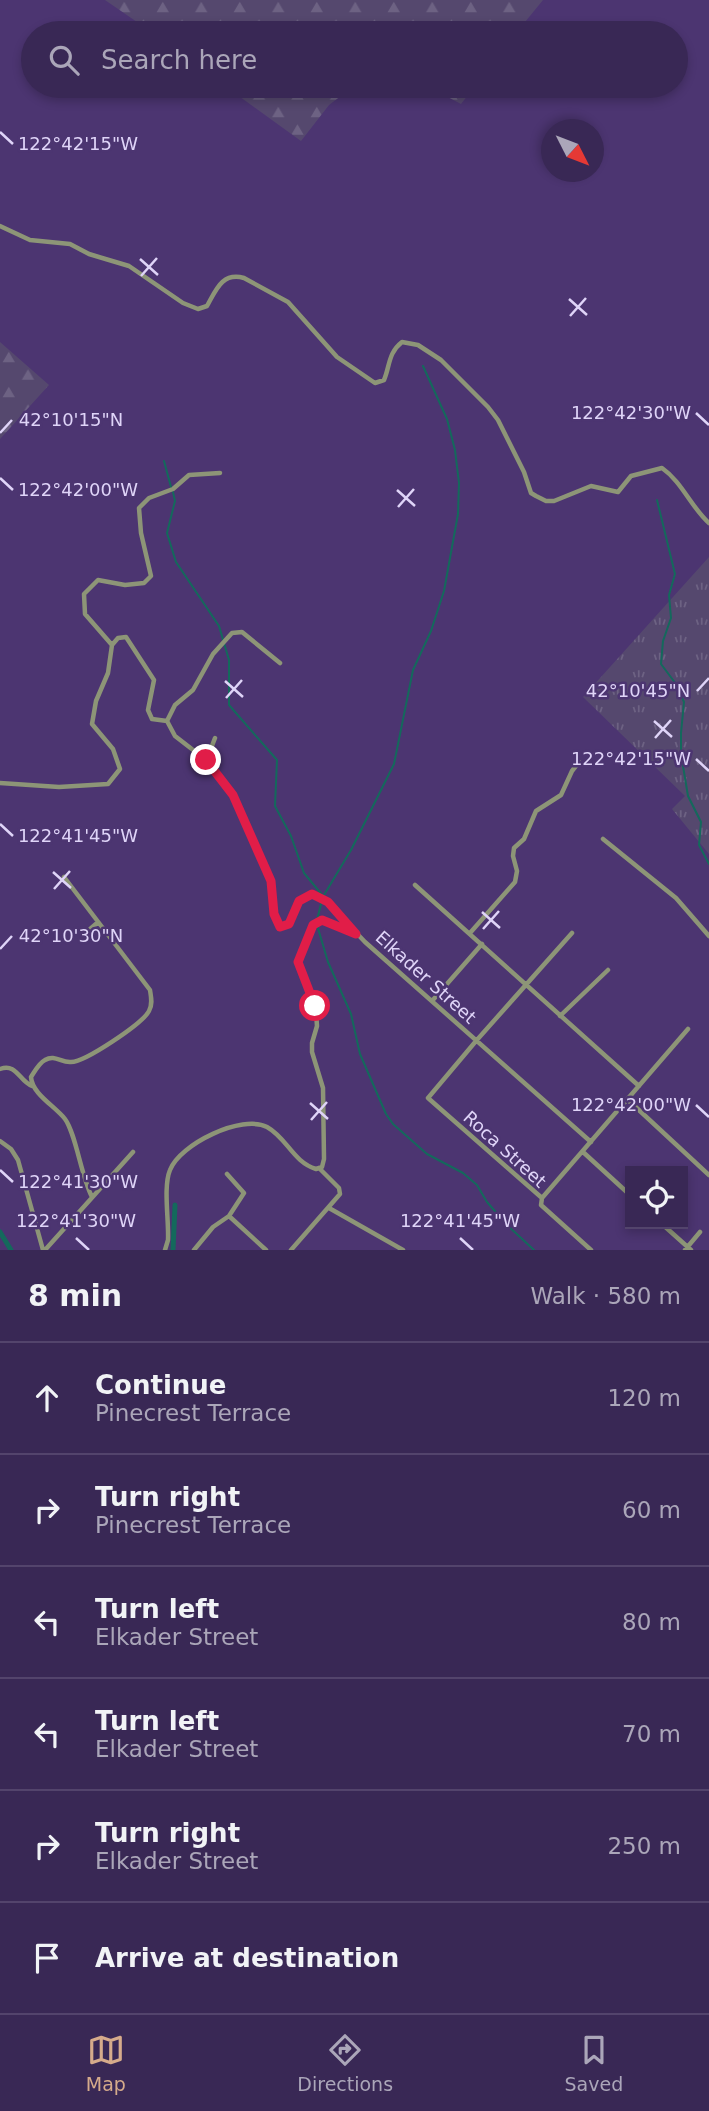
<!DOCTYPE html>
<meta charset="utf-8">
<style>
:root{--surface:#392855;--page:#40305b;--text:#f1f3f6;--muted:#aba6b9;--line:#53446c;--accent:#d6ab8b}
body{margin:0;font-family:"DejaVu Sans",sans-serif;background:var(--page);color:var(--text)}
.controls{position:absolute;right:21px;bottom:21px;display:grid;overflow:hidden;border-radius:0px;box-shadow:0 4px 10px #0003}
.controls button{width:63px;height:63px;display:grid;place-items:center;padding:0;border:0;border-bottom:2px solid var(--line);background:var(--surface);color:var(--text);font:35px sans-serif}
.compass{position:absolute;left:541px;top:119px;width:63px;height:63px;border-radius:50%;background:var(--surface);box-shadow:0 4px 10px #0003;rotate:132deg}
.stop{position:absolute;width:21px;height:21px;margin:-16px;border:5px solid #e11d48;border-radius:50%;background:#fff}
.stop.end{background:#e11d48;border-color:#fff;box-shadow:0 2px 7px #0008}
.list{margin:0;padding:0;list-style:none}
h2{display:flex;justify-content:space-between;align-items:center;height:91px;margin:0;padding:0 28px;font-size:30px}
h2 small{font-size:23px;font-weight:400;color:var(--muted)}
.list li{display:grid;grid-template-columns:46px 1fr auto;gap:21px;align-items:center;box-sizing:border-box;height:112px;padding:0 28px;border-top:2px solid var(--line)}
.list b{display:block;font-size:26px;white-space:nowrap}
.list p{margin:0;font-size:23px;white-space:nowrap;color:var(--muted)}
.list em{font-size:23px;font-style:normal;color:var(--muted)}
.icon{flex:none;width:38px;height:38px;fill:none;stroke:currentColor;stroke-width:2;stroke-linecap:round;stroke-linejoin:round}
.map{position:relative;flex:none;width:709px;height:1250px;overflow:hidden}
.search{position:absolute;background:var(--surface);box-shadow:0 4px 10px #0003;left:21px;right:21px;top:21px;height:77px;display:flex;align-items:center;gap:18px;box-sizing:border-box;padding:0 24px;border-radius:38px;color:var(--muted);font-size:26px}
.sheet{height:763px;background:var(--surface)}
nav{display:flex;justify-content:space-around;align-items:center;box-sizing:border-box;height:98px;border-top:2px solid var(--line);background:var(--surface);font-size:19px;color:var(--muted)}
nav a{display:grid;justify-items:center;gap:4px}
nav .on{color:var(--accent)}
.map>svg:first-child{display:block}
.forest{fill:url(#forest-firs)}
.park{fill:url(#park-tufts)}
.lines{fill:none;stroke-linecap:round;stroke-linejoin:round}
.stream{stroke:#14695c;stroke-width:2}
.canal{stroke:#14695c;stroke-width:5}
.minor{stroke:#8d9577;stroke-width:4.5}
.route{stroke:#e11d48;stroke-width:9}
.ticks{fill:none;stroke:#dfd4f8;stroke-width:2.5}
.labels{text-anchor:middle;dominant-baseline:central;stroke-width:5;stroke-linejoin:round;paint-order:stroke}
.street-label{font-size:18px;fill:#dfd4f8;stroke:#4c3571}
.ticks-label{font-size:18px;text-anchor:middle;fill:#dfd4f8;stroke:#4c3571;stroke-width:5;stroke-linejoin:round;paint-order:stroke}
</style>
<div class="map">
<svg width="709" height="1250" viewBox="0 0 709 1250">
<defs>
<pattern id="forest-firs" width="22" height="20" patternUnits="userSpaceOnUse" patternTransform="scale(1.75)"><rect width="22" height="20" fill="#55486e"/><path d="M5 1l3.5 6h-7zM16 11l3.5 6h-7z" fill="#6d6283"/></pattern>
<pattern id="park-tufts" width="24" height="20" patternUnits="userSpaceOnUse" patternTransform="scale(1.75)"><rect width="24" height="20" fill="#55486e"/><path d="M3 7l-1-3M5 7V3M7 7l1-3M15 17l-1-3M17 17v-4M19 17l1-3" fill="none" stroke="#6d6283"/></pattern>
</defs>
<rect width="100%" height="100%" fill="#4c3571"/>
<!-- forest -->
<path class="forest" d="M105,0H543L516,33H153Z
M225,86H354L329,105L301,141Z
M427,86H475L461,104Z
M0,342L49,385L0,439Z"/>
<!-- park -->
<path class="park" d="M709,557V854L672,809L685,796L583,697Z"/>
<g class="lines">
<!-- stream -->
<path class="stream" d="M164,461L171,487
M173,492L175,501L167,533L176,562L219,626L229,660V705L277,760L275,806L291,836L304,873L323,896L317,920
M657,500L675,574L669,595L671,618L663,641L661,664L676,684L684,702L681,733V754L688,796L701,822L699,845L709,864
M324,895L351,850L394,764L413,670L431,631L444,591L458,514L459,483L455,450L447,419L423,366
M317,925L328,962L351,1014L360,1054L386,1114L393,1124L427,1154L463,1173L477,1185L487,1202L507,1225L534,1250"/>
<!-- canal -->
<path class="canal" d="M0,1232L11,1250
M173,1250L175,1205"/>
<!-- minor -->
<path class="minor" d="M0,226L30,240L70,244L89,254L129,266L183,303L198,309L207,306C216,290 222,272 244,278L288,302L337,357L375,383L384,380C390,366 388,353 402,342L418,345L441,360L488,407L498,420L524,472L531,493L536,496L546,501H554L591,486L618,492L631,476L662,468C682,482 691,507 709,523
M112,645L85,614L84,594L98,580L125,585L144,583L151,576L141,533L139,508L149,498L173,489L189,475L220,473
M167,721L175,736L206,760L233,795L271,881L274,914L280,927L289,924L299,901L312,894L328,903L365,942L591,1142
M167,721L175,705L193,690L213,654L232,633L242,632L280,663
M210,765V751L215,738
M0,783L59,787L108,784L120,769L113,749L92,724L96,701L108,673L112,645L118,638L126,637L154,680L148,710L152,719L167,721
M603,839L676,898L709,936
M64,877L150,990C151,997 153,1004 149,1011C142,1024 85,1062 71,1062C61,1063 55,1054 45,1060C39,1063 35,1071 31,1077C32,1094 55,1106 65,1119C76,1134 81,1176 92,1197
M415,885L639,1086
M89,930L97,923
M470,933L515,882L517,871L513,856L514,848L524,839L536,811L561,795L572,771L579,762
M572,933L476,1041L428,1098L542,1198L541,1205L591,1250
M432,1001L482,944
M560,1016L608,970
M0,1069C17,1063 19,1081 32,1086
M627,1099L709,1175
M0,1141L11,1149L18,1160L43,1250
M583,1152L630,1195
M227,1174L244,1193L229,1216
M542,1198L688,1029
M329,1208L403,1250
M229,1216L266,1250
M662,1224L691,1250
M45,1250L133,1152
M165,1250L168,1240C169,1220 163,1187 170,1170C180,1144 242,1114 267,1127C287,1138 293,1162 316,1169L322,1167L324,1159L323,1088L312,1052V1043L317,1026L316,1012L298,962L312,925L322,920L353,932
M194,1250L213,1227L229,1216
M291,1250L340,1194L339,1188L320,1169
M685,1250L700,1232"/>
</g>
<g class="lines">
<!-- route -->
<path class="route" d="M206,760L233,795L271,881L274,914L280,927L289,924L299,901L312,894L328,902L356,934L322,920L313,925L298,962L315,1006"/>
</g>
<!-- ticks -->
<path class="ticks" d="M0,132L13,144M140,259L158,275M141,276L157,258M569,299L587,315M570,316L586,298M696,413L709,425M0,433L12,420M0,478L13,490M397,490L415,506M398,507L414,489M225,681L243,697M697,691L709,678M226,698L242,680M654,721L672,737M655,738L671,720M696,759L709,771M0,824L13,836M53,872L71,888M54,889L70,871M482,912L500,928M483,929L499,911M0,949L12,936M310,1103L328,1119M696,1105L709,1117M311,1120L327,1102M0,1170L13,1182M76,1238L89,1250M460,1238L473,1250"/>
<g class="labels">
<!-- street labels -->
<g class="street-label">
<text transform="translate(426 977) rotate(42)">Elkader Street</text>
<text transform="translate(505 1149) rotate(42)">Roca Street</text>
</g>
</g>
<g class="ticks-label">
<text x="78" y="150">122°42'15"W</text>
<text x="631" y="419">122°42'30"W</text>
<text x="71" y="426">42°10'15"N</text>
<text x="78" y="496">122°42'00"W</text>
<text x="638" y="697">42°10'45"N</text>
<text x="631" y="765">122°42'15"W</text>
<text x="78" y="842">122°41'45"W</text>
<text x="71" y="942">42°10'30"N</text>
<text x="631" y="1111">122°42'00"W</text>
<text x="78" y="1188">122°41'30"W</text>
<text x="76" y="1227">122°41'30"W</text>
<text x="460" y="1227">122°41'45"W</text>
</g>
</svg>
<div class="controls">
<button><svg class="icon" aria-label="locate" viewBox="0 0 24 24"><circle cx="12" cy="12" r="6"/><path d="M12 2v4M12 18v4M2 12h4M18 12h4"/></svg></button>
</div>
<svg class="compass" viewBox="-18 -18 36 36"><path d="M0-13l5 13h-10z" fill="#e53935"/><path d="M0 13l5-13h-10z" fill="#aba6b9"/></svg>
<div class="stop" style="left:315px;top:1006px"></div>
<div class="stop end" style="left:206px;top:760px"></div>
<div class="search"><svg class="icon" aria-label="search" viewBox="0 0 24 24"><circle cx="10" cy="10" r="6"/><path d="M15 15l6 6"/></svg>Search here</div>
</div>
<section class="sheet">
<h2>8 min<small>Walk · 580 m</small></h2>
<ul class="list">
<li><svg class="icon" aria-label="ahead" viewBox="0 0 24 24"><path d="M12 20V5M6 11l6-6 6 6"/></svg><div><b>Continue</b><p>Pinecrest Terrace</p></div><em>120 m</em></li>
<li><svg class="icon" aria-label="right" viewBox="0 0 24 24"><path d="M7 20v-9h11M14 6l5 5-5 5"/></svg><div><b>Turn right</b><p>Pinecrest Terrace</p></div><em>60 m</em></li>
<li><svg class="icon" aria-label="left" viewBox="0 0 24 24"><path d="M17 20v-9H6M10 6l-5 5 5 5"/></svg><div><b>Turn left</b><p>Elkader Street</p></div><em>80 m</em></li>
<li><svg class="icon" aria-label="left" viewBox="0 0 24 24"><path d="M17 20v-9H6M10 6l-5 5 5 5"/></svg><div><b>Turn left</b><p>Elkader Street</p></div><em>70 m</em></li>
<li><svg class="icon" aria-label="right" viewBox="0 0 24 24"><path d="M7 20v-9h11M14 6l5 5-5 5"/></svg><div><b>Turn right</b><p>Elkader Street</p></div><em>250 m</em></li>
<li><svg class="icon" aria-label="arrive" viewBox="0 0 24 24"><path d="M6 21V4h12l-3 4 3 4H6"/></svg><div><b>Arrive at destination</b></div></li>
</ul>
</section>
<nav>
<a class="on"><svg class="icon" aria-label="map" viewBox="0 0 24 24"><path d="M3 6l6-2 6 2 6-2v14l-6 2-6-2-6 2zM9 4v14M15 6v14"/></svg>Map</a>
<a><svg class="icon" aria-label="directions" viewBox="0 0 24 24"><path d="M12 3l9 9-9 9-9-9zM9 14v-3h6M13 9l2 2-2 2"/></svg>Directions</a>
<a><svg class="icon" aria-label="saved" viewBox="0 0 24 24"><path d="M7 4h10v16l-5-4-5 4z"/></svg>Saved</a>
</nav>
